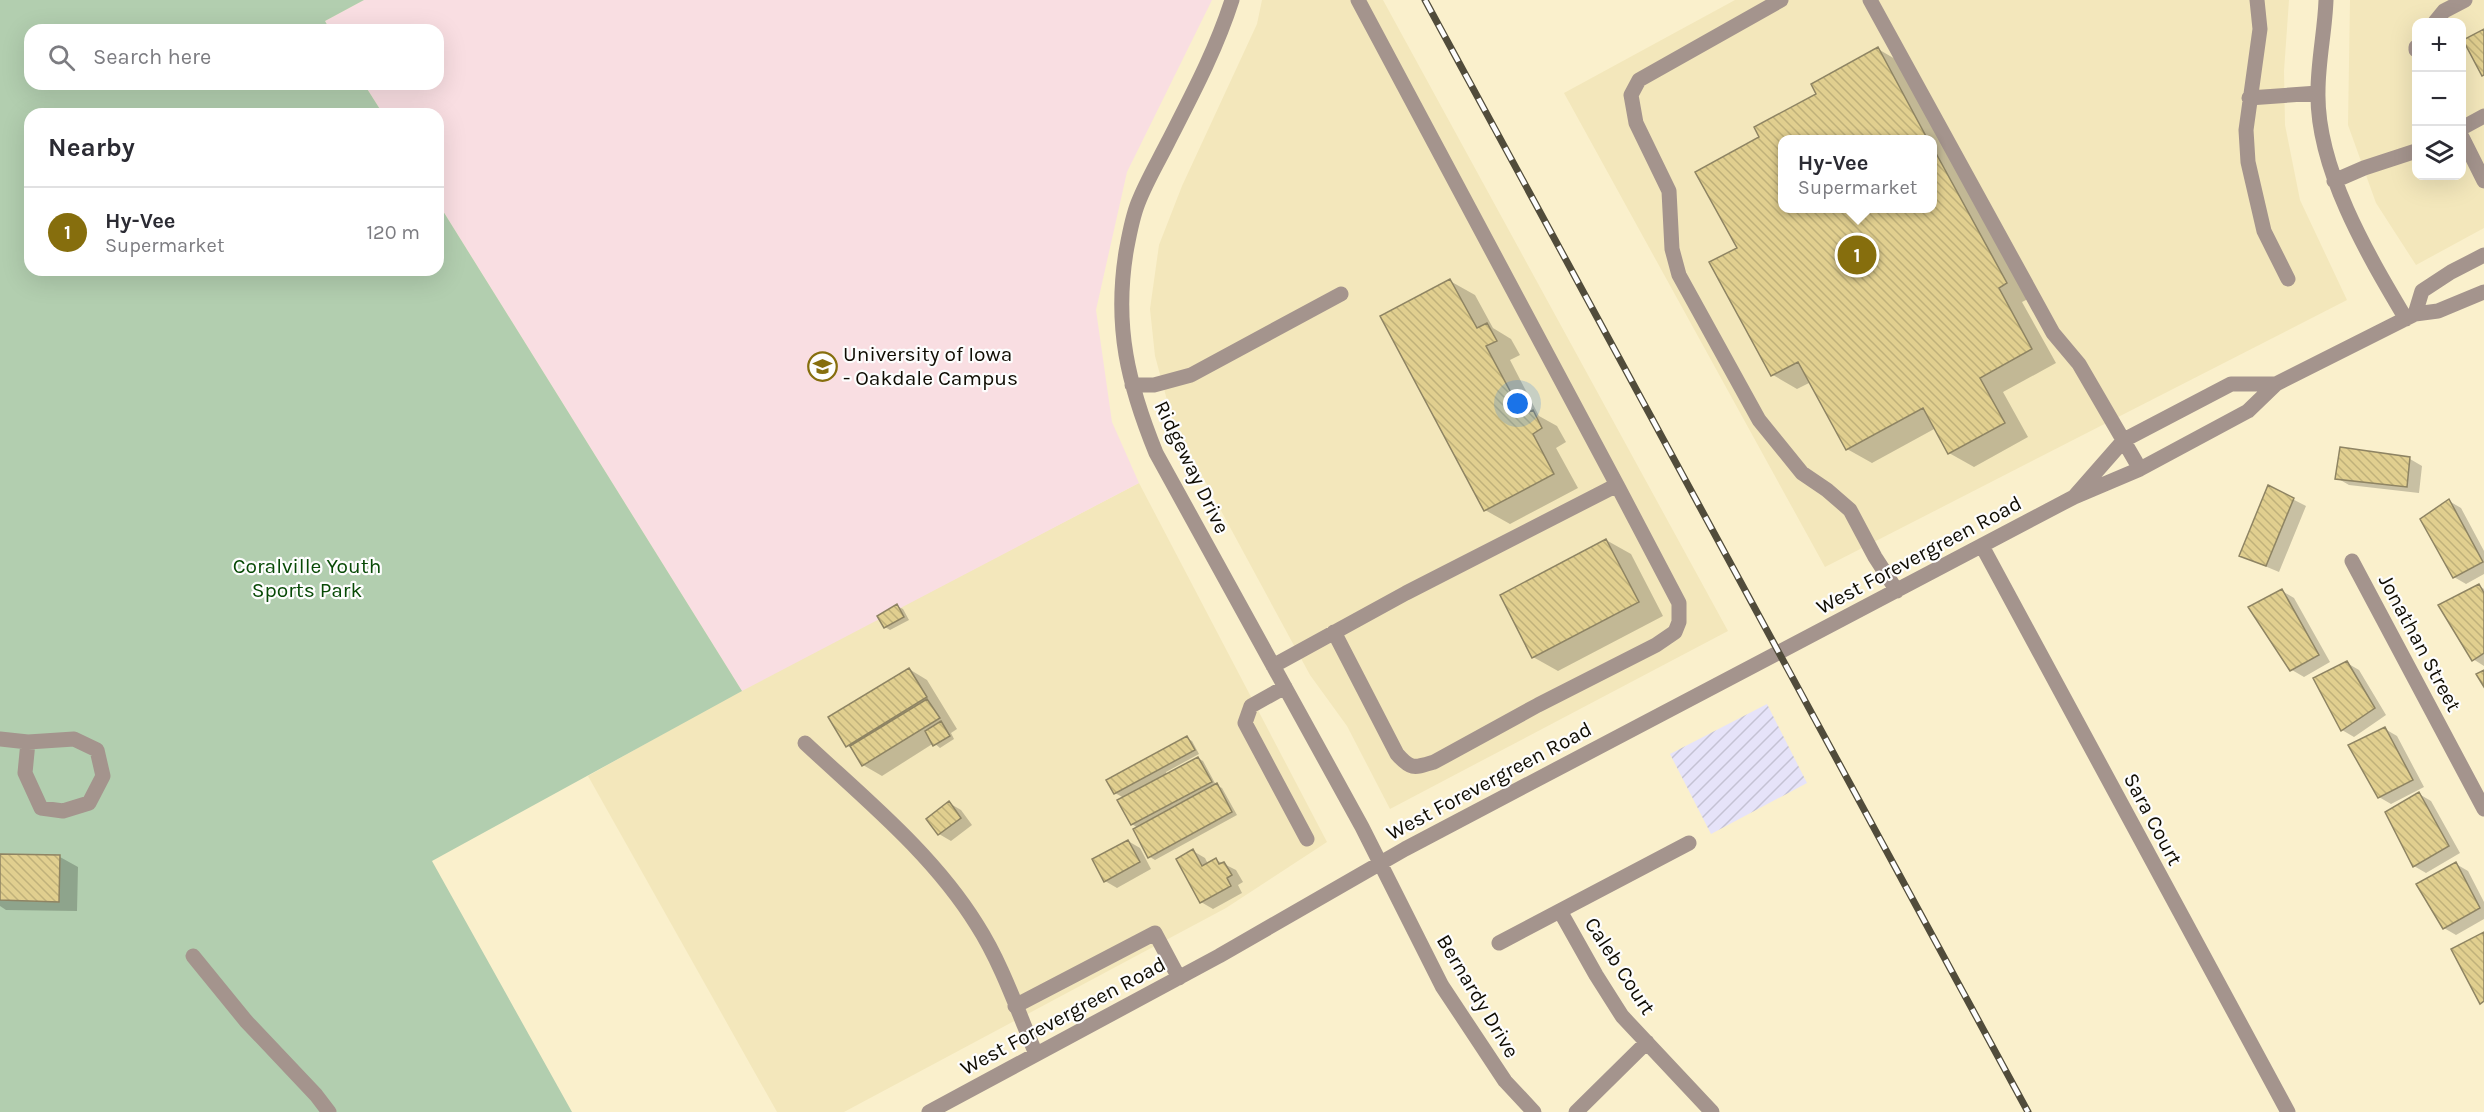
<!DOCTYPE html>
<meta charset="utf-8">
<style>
:root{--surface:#fff;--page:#f2f2f3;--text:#2b2b33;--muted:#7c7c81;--line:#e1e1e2;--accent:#866e0d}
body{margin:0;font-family:Karla,sans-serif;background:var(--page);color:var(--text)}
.controls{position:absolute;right:18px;top:18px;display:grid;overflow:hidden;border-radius:12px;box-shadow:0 6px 24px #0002}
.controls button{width:54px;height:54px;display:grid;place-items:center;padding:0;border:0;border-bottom:2px solid var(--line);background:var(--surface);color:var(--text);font:30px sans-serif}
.you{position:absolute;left:1518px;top:404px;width:21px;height:21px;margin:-15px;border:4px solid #fff;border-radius:50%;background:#1a73e8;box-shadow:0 0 0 9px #1a73e833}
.badge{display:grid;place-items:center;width:39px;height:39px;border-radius:50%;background:var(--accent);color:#fff;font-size:20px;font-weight:700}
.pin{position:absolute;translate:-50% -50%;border:3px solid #fff;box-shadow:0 2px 6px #0006}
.popup{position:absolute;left:1778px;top:135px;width:159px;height:78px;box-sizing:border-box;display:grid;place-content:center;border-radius:12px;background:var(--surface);filter:drop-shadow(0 2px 4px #0005);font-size:20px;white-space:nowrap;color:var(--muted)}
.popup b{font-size:22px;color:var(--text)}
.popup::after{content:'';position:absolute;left:50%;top:100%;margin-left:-12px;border:12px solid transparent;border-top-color:var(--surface)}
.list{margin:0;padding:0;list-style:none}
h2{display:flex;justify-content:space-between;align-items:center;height:78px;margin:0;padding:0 24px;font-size:26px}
h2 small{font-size:20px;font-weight:400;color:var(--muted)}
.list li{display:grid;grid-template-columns:39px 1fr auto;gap:18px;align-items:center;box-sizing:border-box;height:90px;padding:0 24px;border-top:2px solid var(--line)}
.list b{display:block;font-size:22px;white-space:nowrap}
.list p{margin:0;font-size:20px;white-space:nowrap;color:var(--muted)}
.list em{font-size:20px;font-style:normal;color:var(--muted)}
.icon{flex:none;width:33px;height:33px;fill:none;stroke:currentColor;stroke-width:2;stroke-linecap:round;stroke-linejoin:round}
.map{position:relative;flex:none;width:2484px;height:1112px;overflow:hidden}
.search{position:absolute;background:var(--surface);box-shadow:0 6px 24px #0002;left:24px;top:24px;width:420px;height:66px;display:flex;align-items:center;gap:15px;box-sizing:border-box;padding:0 21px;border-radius:18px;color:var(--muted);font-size:22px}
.panel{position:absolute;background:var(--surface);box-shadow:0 6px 24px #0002;left:24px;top:108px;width:420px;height:168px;border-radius:18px}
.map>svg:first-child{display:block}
.built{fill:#f3e7bb;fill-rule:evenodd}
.industrial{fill:url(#industrial-furrows)}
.education{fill:#f9dee2}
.green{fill:#b2ceaf}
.shadow{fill:#0003;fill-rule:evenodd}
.building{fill:url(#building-back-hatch);stroke:#8e8463;stroke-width:1.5}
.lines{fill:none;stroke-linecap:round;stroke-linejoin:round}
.minor{stroke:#a4948d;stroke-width:15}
.rail-casing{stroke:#514c3b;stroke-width:7}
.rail{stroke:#fdfdfd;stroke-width:4.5;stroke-dasharray:14;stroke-linecap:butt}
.labels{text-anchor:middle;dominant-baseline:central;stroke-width:4.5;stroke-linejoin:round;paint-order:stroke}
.poi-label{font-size:21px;fill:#0f0c02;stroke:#fdfdfd;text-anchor:start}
.street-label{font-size:21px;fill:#0f0c02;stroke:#fdfdfd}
.park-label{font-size:21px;fill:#074905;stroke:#fdfdfd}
</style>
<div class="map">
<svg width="2484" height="1112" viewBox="0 0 2484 1112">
<defs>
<pattern id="industrial-furrows" width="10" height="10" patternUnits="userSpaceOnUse" patternTransform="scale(1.5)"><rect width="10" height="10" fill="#e6e3f9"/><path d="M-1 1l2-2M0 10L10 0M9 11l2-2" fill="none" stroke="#c4c2d4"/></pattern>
<pattern id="building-back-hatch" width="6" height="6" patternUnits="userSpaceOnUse" patternTransform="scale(1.5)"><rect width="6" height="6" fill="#e1cf8f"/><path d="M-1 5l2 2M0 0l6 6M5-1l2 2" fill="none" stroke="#c0b17a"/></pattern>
</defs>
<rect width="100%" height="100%" fill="#faf0cc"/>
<!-- built -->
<path class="built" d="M1262,0H1383L1728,631L1390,809L1347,726L1310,675L1173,422L1155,356L1150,309L1159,245L1182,186L1257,24Z
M1735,0H2289L2284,71L2285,125L2300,200L2347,300L1825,567L1564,93ZM1782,140H1932V208H1782Z
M2350,0H2484V228L2416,265L2376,203L2348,125ZM2416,22H2462V176H2416Z
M1139,483L1327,842L1226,908L844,1112H777L588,776L736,693Z"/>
<!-- industrial -->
<path class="industrial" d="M1767,704L1807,783L1711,834L1670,754Z"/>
<!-- education -->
<path class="education" d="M364,0H1212L1127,172L1096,310L1112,422L1139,483L742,691L438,203V114H383L364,84H438V30H330L325,21Z"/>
<!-- green -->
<path class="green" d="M0,0H364L325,21L330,30H30V84H364L383,114H30V270H438V203L742,691L432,861L572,1112H0Z"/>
<!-- shadow -->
<path class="shadow" d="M1878,49L1902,63L2030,298L2022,302L2056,363L2003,392L2028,437L1974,467L1949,453L1936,428L1872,463L1847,449L1811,382L1797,389L1773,375L1739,248L1761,138ZM1782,140H1932V208H1782Z
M1450,281L1475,295L1493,328L1511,339L1520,355L1510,360L1539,416L1557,426L1566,442L1556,448L1578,488L1510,524L1485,510Z
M2410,459L2422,466L2419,493L2349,485L2337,478Z
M2269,487L2306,506L2279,572L2241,556Z
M2449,501L2461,508L2484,551V574L2466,584L2454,577L2422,519Z
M1606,540L1631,554L1663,616L1558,671L1533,657Z
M2479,586L2484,589V666L2473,659Z
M2282,591L2294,598L2330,662L2304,677L2292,670L2250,607Z
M897,606L903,609L909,620L890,630L885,627Z
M2347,663L2359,670L2386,715L2354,737L2342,730L2315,679Z
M909,669L927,680L957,729L951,733L954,739L940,748L934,743L882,776L863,765L854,750L848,746L830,718Z
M2385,729L2397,736L2424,787L2391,804L2379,797Z
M1187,738L1192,741L1199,754L1166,772L1167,775L1198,758L1203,761L1216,785L1222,788L1237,815L1155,860L1150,857L1138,828L1132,824L1119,800L1124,798L1115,793L1108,781Z
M2419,794L2431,801L2460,853L2426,873L2414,866L2387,813Z
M949,803L961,810L972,825L951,841L939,834Z
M1128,841L1140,848L1151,869L1117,888L1105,881Z
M1193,851L1205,858L1208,864L1216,860L1236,870L1243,882L1238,885L1242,893L1213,909L1201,902Z
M0,855L60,857L78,867L77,911L6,910L0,906Z
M2456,864L2468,871L2484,902V919L2456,935L2444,928Z"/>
<!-- building -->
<path class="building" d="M2484,29V75L2482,76L2463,40Z
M1878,47L1928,140H1782V208H1932V146L2007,283L1999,288L2032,349L1980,378L2005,423L1948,454L1923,408L1846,450L1798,362L1771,376L1709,262L1737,248L1695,172L1759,137L1754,127L1816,94L1811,84Z
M1450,279L1477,328L1487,323L1497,341L1486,346L1523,415L1533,410L1542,428L1533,434L1554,474L1484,511L1380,316Z
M2340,447L2410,457L2407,487L2335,479Z
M2268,485L2294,498L2266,566L2239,556Z
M2449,499L2483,562L2453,578L2420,519Z
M1606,539L1639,602L1532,658L1500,595Z
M2479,584L2484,593V653L2472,661L2438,605Z
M2282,589L2319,655L2290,671L2248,607Z
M897,604L904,617L884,628L877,616Z
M2347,661L2375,708L2341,731L2313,678Z
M909,668L927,697L846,747L828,717Z
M2484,670V687L2476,674Z
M927,699L940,718L862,766L850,746Z
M941,721L950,736L933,746L925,731Z
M2385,727L2413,780L2378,798L2348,745Z
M1187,736L1195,750L1114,794L1106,780Z
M1198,757L1212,782L1131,825L1117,800Z
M1217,783L1232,812L1148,858L1133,829Z
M2419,792L2449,846L2413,867L2385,812Z
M949,801L961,818L938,835L926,819Z
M1128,840L1140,862L1104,882L1092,859Z
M1193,849L1202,866L1216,858L1219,864L1224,862L1232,875L1227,878L1231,886L1200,903L1176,859Z
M0,854L60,855L59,902L0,900Z
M2456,862L2480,908L2443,929L2416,884Z
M2484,932V1001L2480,1004L2451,949Z"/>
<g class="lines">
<!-- minor -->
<path class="minor" d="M1232,0C1216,50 1192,95 1168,142C1158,162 1146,182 1138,203C1132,218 1129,236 1126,252C1114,327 1128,384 1156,453L1362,827L1442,986L1505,1081L1534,1112
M1781,0L1639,80L1631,95L1636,123L1669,191L1672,249L1679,275L1759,420L1802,473L1827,490L1850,510L1875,557L1897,591
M1870,0L2053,333L2079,364L2140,469
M2257,0L2260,29L2246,130L2248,162L2264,231L2288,279
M2326,0C2325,30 2318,61 2318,91C2316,168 2368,255 2406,319
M2435,22L2444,11L2465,0
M2416,47V50
M2249,98L2318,93
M2462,128L2484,116
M2462,137L2484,181
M2334,181L2364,168L2416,151
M2484,255L2451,272L2422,291L2415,314L2438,311L2484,292
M2231,384H2276L2248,411L2140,469L2074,497L2124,440Z
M2276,384L2415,314
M1132,385H1154L1191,375L1341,294
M1982,546L2288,1112
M2352,561L2484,809
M1334,632L1397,754C1411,770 1414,768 1434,762L1538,705L1656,645L1675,632L1679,622V603L1617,485
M1273,666L1406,593L1617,485L1358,0
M1285,687L1251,706L1245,723L1307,839
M0,739L28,742L74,739L97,750L103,776L89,803L63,811L41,808L25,773L28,742
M805,743C865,799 933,854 977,925C1002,964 1018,1012 1036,1054
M1560,911L1596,975L1622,1016L1712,1112
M1499,943L1689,843
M193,956L246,1021L316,1095L329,1112
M1015,1006L1155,933L1179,978
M929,1112L1219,956L1405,849L2074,497
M1576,1112L1647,1042"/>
<defs>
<path id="rail" d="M1425,0L2028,1112"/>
</defs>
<!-- rail casing -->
<use href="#rail" class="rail-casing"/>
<!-- rail -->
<use href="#rail" class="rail"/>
</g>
<!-- icons -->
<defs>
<symbol id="university-ring" viewBox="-11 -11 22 22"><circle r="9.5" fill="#fdfdfd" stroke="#866e0d" stroke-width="1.5"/><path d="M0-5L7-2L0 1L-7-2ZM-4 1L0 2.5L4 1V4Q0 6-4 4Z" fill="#866e0d"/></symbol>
</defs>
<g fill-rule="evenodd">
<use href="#university-ring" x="806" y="350" width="33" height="33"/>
</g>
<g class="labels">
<!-- poi labels -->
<g class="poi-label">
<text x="843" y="354">University of Iowa<tspan x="843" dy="24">- Oakdale Campus</tspan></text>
</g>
<!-- street labels -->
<g class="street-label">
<text transform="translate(1192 467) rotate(64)">Ridgeway Drive</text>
<text transform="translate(1919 555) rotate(-28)">West Forevergreen Road</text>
<text transform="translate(2420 643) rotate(62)">Jonathan Street</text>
<text transform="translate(1489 781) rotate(-28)">West Forevergreen Road</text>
<text transform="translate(2153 819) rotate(62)">Sara Court</text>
<text transform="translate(1620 966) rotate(57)">Caleb Court</text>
<text transform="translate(1478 996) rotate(59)">Bernardy Drive</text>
<text transform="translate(1063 1016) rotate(-28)">West Forevergreen Road</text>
</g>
<!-- park labels -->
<g class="park-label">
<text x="307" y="566">Coralville Youth<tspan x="307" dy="24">Sports Park</tspan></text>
</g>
</g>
</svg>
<div class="controls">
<button>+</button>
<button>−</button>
<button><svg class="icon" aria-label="layers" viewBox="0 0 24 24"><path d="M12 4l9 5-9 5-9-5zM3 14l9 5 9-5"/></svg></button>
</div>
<div class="you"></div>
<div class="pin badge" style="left:1857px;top:255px">1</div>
<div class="popup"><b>Hy-Vee</b>Supermarket</div>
<div class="search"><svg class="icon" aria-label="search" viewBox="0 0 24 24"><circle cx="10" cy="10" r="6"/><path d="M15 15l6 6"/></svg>Search here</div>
<section class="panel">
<h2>Nearby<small></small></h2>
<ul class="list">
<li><span class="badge">1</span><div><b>Hy-Vee</b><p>Supermarket</p></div><em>120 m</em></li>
</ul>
</section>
</div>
